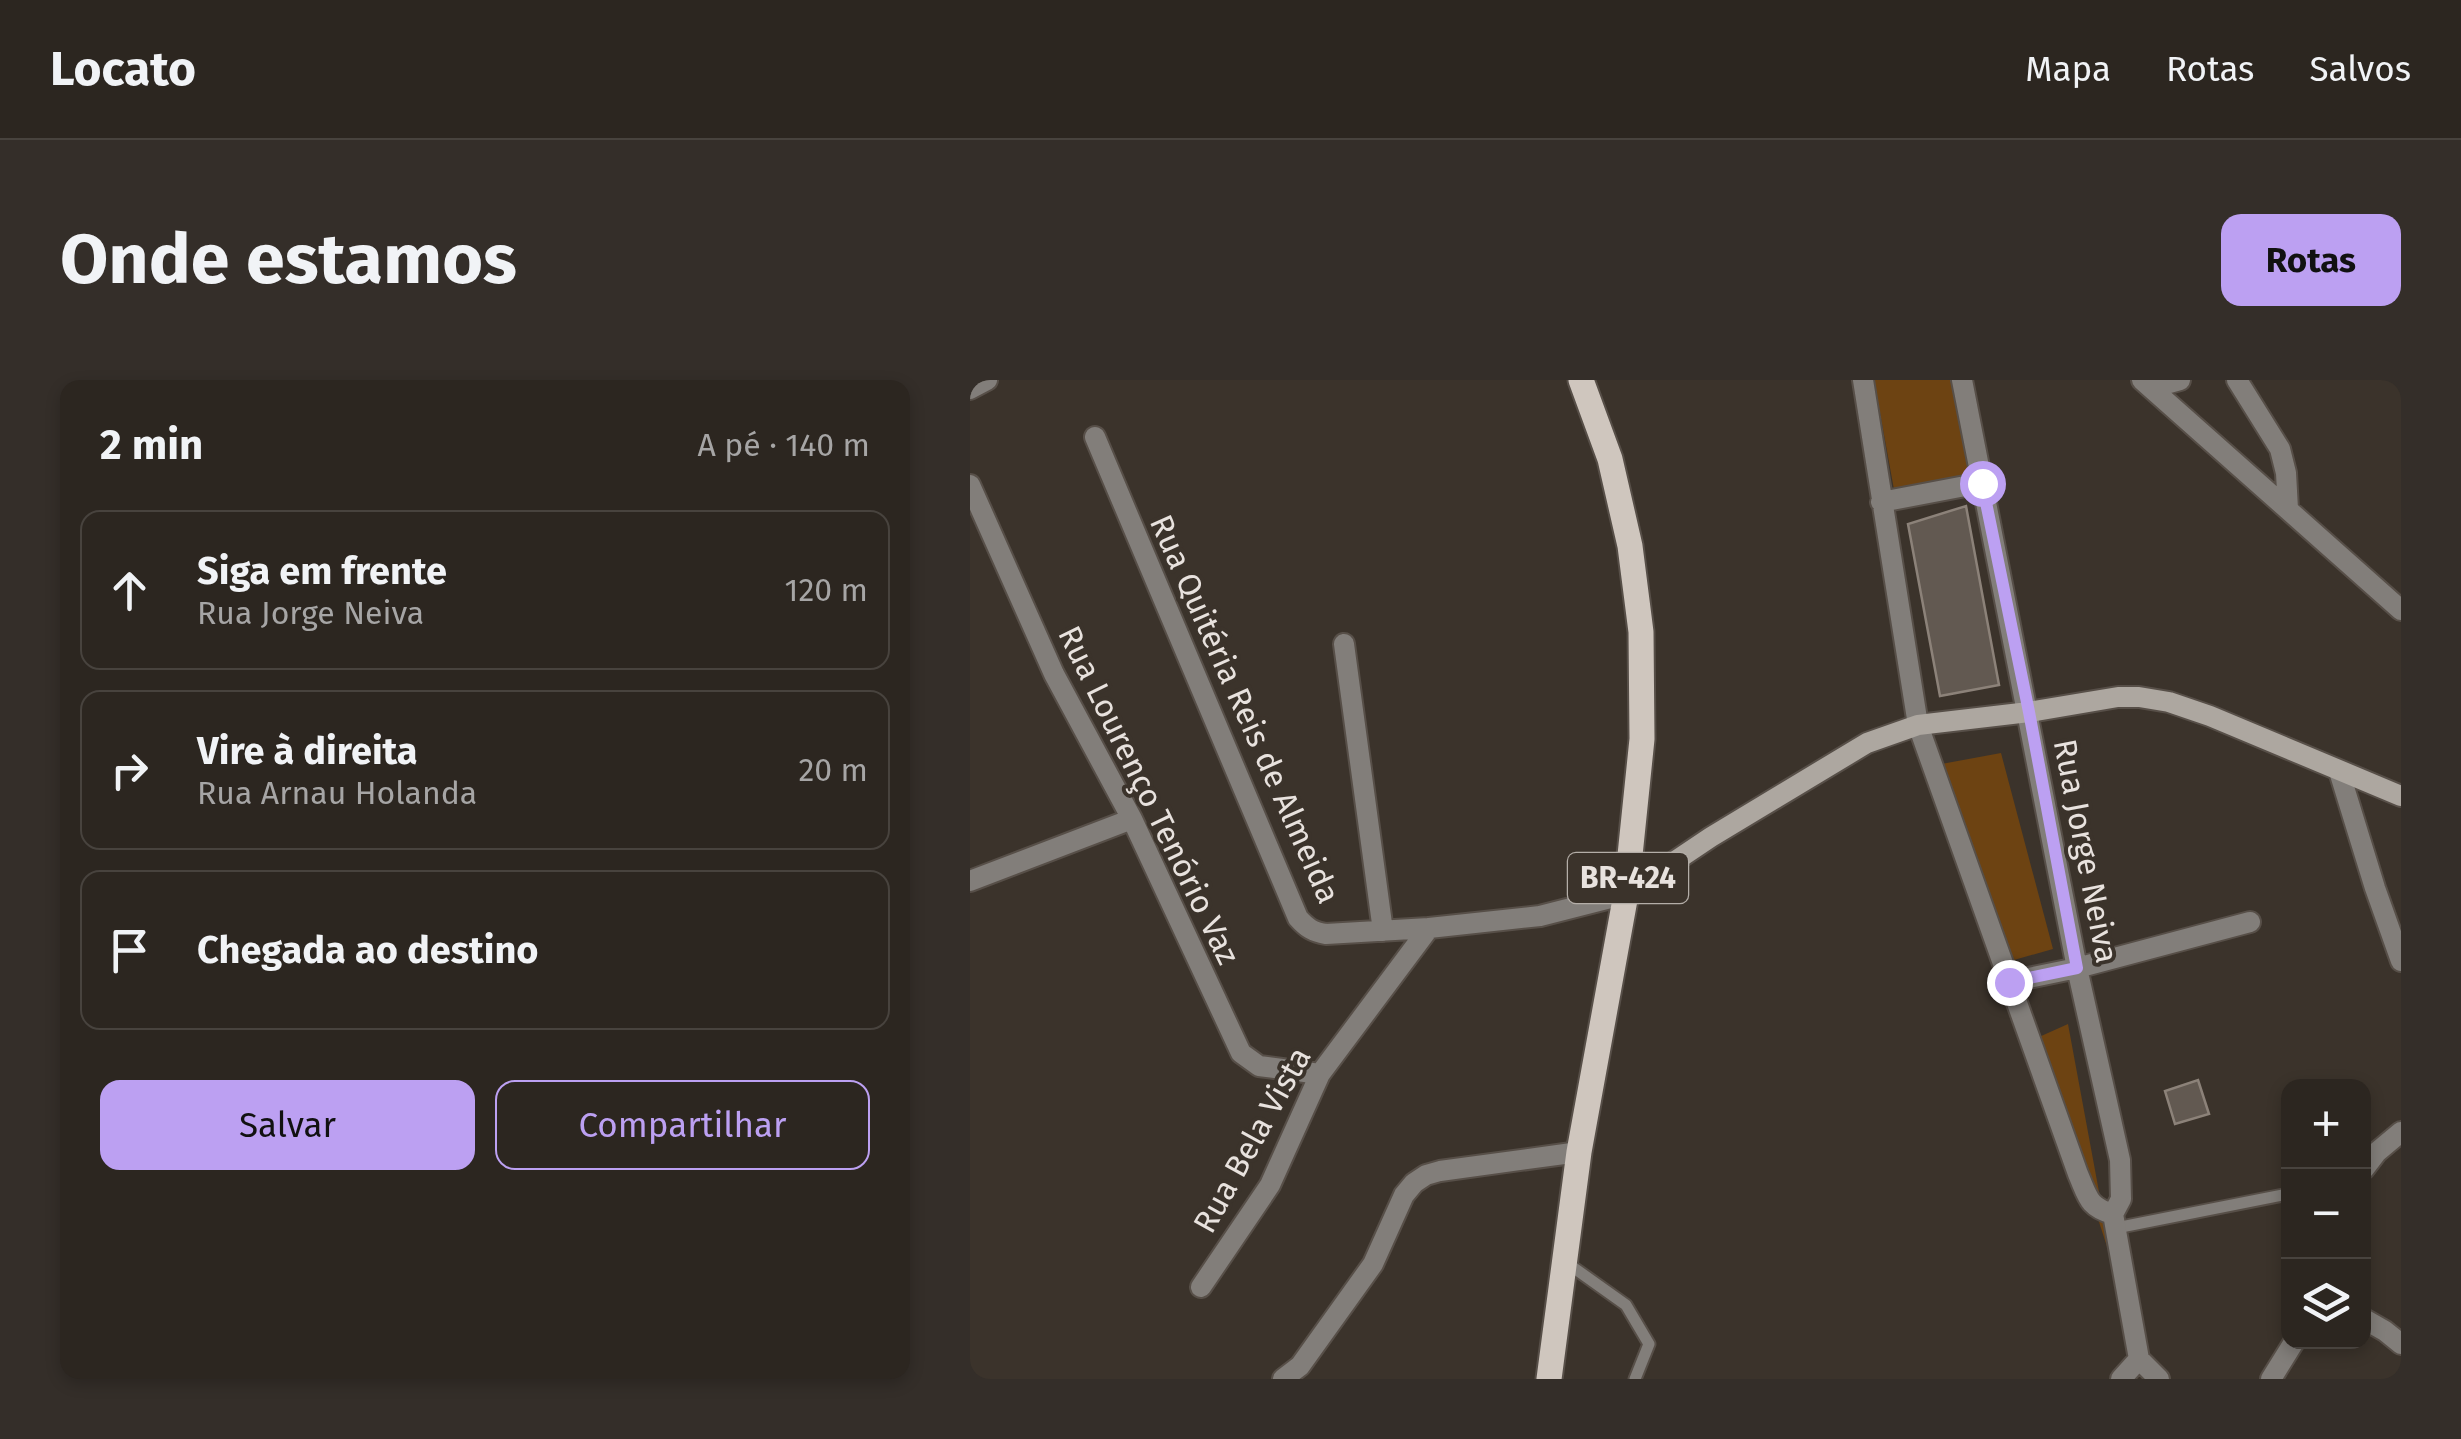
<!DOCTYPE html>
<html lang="pt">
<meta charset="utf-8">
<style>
:root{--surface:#2c2620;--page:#342e29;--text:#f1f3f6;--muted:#a6a5a5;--line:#48433e;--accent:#bca0f2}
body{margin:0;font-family:"Fira Sans",sans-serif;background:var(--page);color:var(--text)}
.controls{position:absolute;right:30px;bottom:30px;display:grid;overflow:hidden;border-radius:20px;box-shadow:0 5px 15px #0003}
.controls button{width:90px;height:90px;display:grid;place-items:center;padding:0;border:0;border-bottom:2px solid var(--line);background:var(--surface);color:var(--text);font:50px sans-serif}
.stop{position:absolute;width:30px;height:30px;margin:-22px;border:8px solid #bca0f2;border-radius:50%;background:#fff}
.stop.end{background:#bca0f2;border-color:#fff;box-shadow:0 2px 10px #0008}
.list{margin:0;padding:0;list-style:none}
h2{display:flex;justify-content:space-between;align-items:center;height:130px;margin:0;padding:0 40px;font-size:42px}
h2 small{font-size:32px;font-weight:400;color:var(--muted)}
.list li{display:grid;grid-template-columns:65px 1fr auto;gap:30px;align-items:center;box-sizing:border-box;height:160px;margin:0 20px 20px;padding:0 20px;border:2px solid var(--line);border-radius:20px}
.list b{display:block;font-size:38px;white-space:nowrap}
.list p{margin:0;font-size:32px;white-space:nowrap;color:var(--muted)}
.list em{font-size:32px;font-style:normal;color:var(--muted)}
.actions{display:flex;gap:20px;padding:30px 40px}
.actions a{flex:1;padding:22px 0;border:2px solid var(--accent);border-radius:20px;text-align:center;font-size:35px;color:var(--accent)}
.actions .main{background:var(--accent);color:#111}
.icon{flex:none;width:55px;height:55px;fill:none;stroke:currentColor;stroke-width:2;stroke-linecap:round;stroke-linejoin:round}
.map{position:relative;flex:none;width:1431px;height:999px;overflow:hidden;border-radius:20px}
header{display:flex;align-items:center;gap:60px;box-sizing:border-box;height:140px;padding:0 50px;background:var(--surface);border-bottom:2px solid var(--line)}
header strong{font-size:48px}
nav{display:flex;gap:55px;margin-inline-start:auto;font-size:35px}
.intro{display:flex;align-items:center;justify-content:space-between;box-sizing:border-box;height:240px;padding:0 60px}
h1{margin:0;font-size:70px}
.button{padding:25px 45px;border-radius:20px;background:var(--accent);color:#111;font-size:35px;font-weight:700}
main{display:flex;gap:60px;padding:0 60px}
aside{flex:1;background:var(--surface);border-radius:20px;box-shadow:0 5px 15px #0003}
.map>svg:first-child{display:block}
.green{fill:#6d4312}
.building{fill:#625951;stroke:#8c8279;stroke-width:2.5}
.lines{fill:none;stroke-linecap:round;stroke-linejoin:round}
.lane-casing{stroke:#574f48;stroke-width:15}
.street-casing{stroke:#574f48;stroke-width:24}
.secondary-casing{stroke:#574f48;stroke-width:24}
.primary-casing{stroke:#574f48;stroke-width:29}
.lane{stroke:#827e7a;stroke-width:11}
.street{stroke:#827e7a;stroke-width:20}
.secondary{stroke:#ada7a0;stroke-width:20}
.primary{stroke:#cfc6be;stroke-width:25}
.route{stroke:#bca0f2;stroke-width:12}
.labels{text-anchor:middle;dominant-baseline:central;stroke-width:8;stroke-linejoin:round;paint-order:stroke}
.shield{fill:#3b332b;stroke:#b4aea8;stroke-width:2.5}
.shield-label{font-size:30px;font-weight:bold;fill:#e8e2de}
.street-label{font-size:32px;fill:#e8e2de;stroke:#3b332b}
</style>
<header>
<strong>Locato</strong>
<nav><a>Mapa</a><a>Rotas</a><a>Salvos</a></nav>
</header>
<div class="intro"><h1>Onde estamos</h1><a class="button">Rotas</a></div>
<main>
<aside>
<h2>2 min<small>A pé · 140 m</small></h2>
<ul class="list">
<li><svg class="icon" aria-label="ahead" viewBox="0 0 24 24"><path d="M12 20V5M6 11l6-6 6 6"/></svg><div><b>Siga em frente</b><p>Rua Jorge Neiva</p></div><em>120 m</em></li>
<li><svg class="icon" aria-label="right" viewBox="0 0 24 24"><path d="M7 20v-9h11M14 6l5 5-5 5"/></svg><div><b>Vire à direita</b><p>Rua Arnau Holanda</p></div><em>20 m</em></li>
<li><svg class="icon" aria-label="arrive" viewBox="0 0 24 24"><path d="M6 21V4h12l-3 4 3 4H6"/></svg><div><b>Chegada ao destino</b></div></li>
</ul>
<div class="actions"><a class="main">Salvar</a><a>Compartilhar</a></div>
</aside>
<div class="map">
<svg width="1431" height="999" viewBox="0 0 1431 999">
<rect width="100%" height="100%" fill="#3b332b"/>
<!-- green -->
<path class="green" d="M904,0H986L1004,98L925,115Z
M1031,373L1083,569L1044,580L966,385Z
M1098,644L1142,882L1069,657Z"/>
<!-- building -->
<path class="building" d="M996,126L1029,305L970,316L938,144Z
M1228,700L1239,734L1205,744L1195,711Z"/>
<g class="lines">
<defs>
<path id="lane" d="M1146,848L1318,814
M597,883L656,925L679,964L665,999"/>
<path id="street" d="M893,0L948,345L1108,794C1118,817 1118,827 1143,834
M992,0L1107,588L1150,780L1151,819L1143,834
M1172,0L1431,230
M1267,0L1310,69L1316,93L1318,129
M1181,8L1210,0
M0,9L17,0
M125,57L328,538C337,548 343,552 356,554L459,548L570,536L656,514
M0,105L84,294L162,439L271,673L289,686L350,694
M911,122L1011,103
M374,264L413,551
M1369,391L1405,508L1431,581
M0,501L162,439
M1039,602L1107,588L1280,542
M1394,789L1407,772L1431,752
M1143,834L1169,979
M231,907L300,805L350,694L459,548
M1394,939L1415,951L1431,964
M1169,979L1189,999
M313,999L330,986L403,884L434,815L444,803L456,795L470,791L609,772
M1151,999L1169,979
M1301,999L1324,962"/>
<path id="secondary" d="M656,514L741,457L897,363L948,345L1059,332L1148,317H1169L1199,322L1240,336L1431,416"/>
<path id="primary" d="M579,999L609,772L656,514L672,359L671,252L660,166L640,79L611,0"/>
</defs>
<!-- lane casing -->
<use href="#lane" class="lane-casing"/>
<!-- street casing -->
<use href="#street" class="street-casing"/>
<!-- secondary casing -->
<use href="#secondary" class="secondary-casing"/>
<!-- primary casing -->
<use href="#primary" class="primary-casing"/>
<!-- lane -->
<use href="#lane" class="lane"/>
<!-- street -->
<use href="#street" class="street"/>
<!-- secondary -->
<use href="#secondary" class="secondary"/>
<!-- primary -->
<use href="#primary" class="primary"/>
</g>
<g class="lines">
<!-- route -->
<path class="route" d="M1012,103L1059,332L1107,588L1039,602"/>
</g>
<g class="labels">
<!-- shield labels -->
<rect class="shield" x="598" y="473" width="120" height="50" rx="8"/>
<g class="shield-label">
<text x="658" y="498">BR-424</text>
</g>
<!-- street labels -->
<g class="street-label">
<text transform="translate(275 329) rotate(66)">Rua Quitéria Reis de Almeida</text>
<text transform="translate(179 415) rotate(64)">Rua Lourenço Tenório Vaz</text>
<text transform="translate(1116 471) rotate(79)">Rua Jorge Neiva</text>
<text transform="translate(282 760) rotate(-61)">Rua Bela Vista</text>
</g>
</g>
</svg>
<div class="controls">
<button>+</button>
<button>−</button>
<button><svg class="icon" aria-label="layers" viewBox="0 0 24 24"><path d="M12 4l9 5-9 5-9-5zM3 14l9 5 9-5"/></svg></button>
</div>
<div class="stop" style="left:1012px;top:103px"></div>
<div class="stop end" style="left:1039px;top:602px"></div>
</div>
</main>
